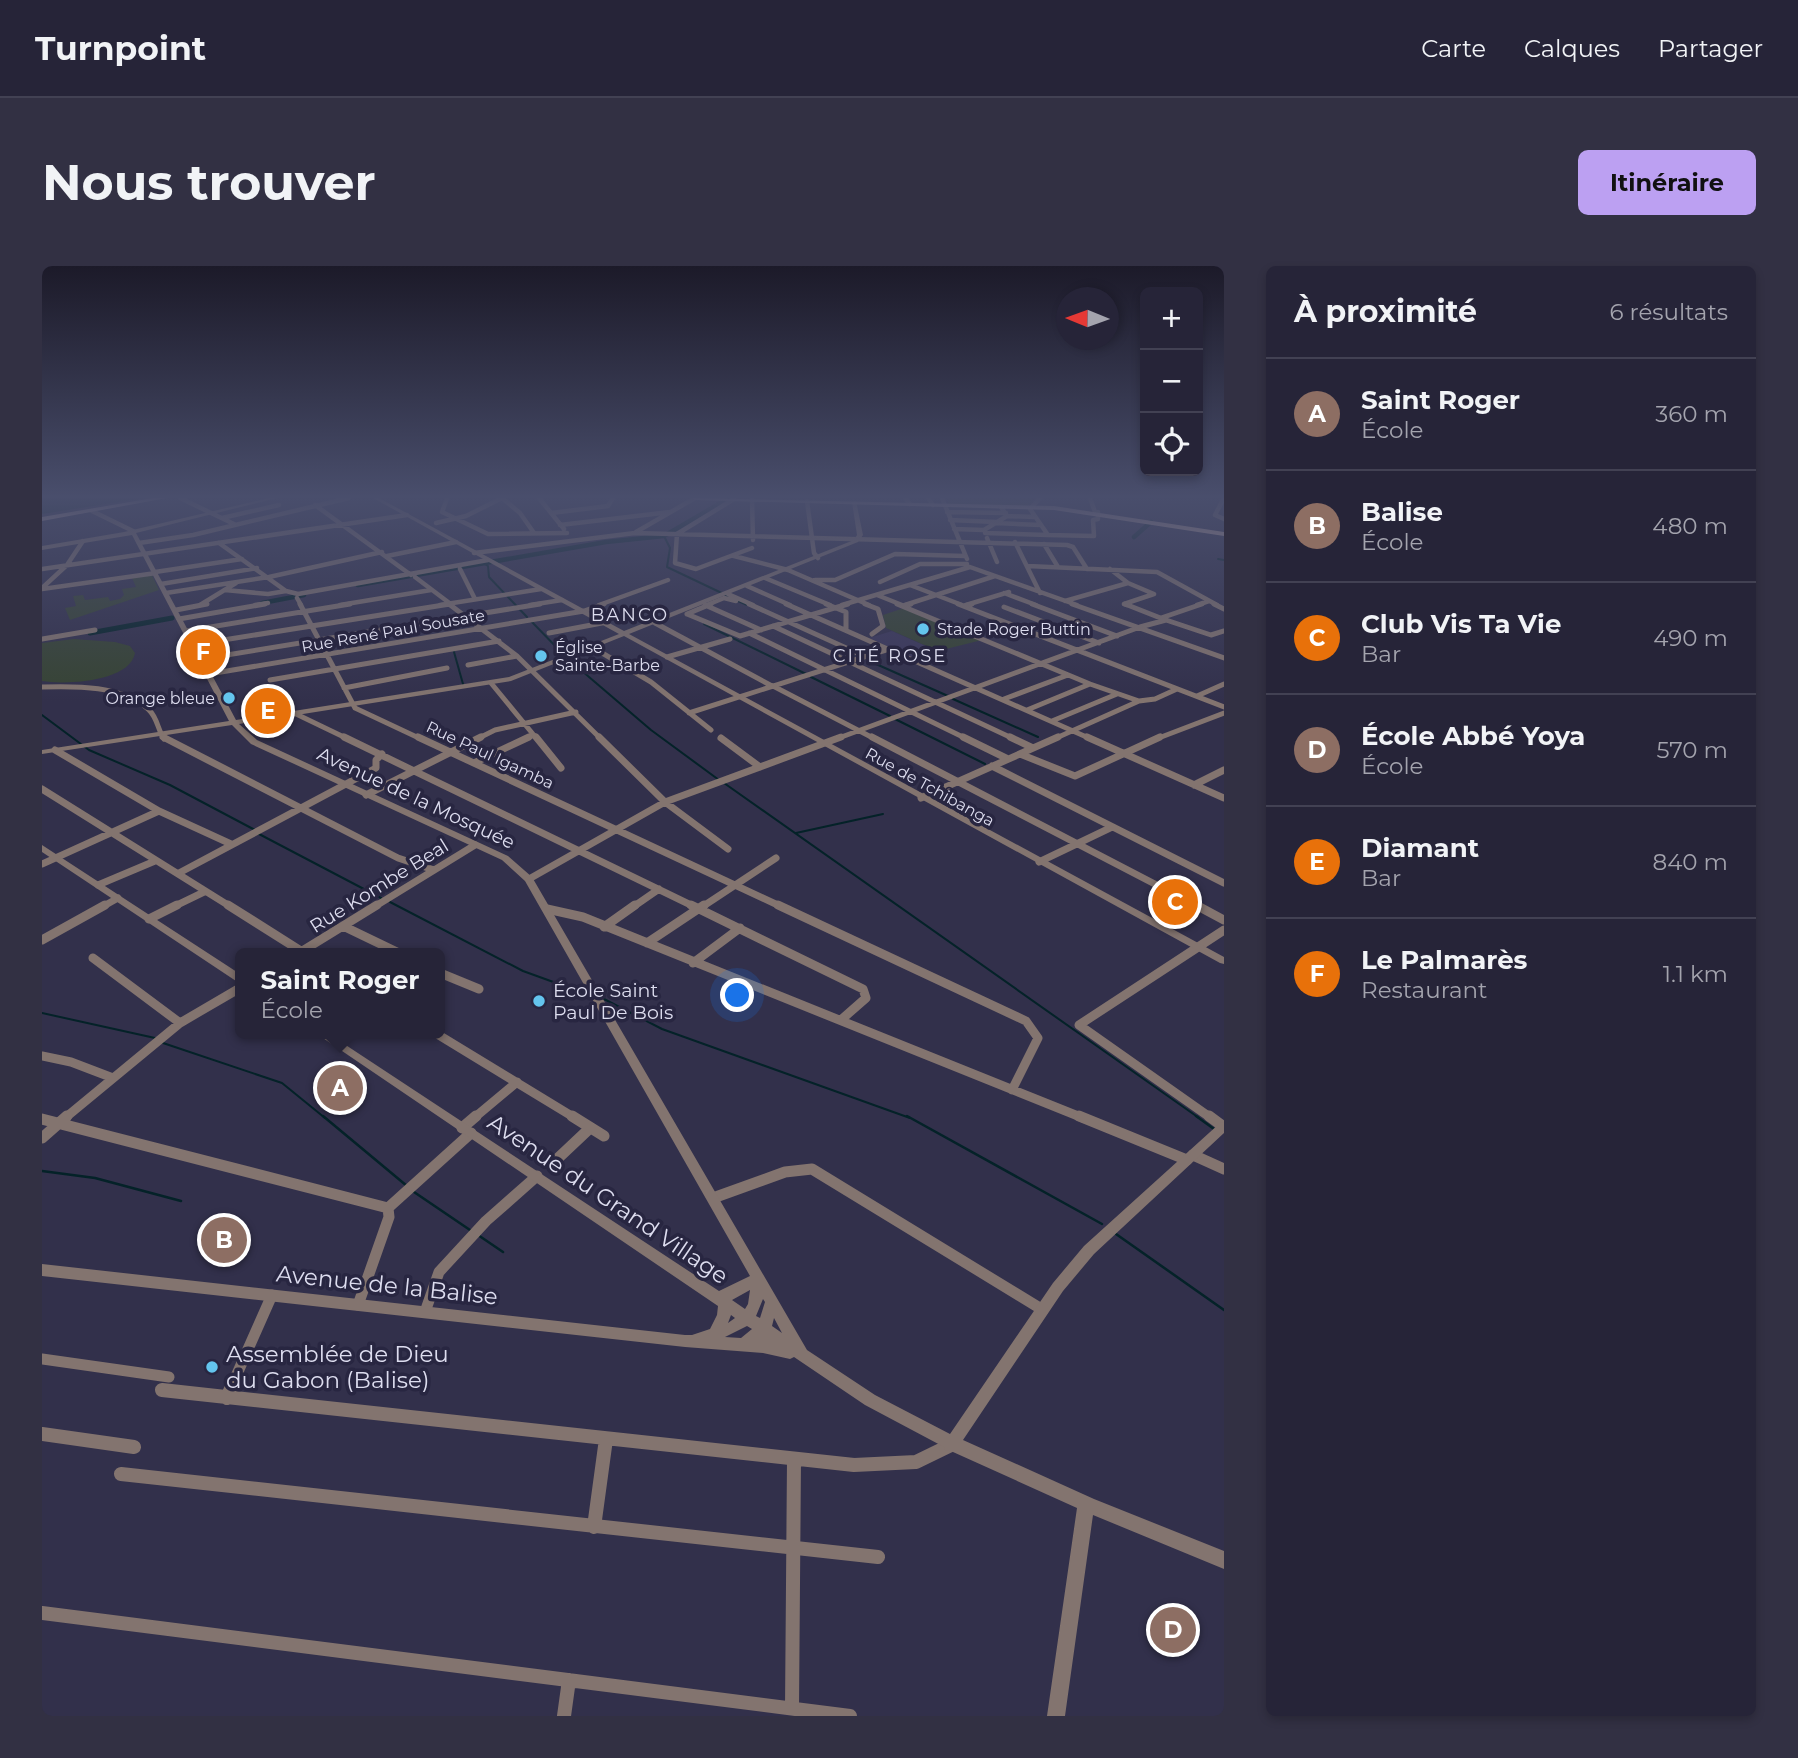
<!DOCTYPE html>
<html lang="fr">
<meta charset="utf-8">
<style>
:root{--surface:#262438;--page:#323043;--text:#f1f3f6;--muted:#a4a4ae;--line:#424153;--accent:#bca0f2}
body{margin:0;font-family:Montserrat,sans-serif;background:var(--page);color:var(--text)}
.controls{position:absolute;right:21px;top:21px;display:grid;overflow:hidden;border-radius:10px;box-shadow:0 4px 10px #0003}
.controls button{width:63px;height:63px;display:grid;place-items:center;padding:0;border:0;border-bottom:2px solid var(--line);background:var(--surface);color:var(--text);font:35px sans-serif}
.compass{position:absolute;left:1014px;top:21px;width:63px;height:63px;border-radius:50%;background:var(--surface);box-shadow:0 4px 10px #0003;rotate:271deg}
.you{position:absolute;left:696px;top:730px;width:24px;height:24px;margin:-18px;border:5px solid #fff;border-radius:50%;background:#1a73e8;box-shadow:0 0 0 10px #1a73e833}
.badge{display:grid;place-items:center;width:46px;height:46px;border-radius:50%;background:var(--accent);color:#fff;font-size:23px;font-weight:700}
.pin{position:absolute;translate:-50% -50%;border:4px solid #fff;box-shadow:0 2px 7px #0006}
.popup{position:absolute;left:193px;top:682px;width:210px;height:91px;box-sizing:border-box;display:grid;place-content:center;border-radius:10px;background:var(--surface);filter:drop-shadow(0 2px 5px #0005);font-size:23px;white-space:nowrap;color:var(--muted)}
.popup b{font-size:26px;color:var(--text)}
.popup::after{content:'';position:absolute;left:50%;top:100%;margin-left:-14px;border:14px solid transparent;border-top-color:var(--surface)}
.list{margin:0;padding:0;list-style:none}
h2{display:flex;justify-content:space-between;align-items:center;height:91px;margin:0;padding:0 28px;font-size:30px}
h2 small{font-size:23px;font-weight:400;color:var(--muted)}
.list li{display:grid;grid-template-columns:46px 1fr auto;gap:21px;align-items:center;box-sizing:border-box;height:112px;padding:0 28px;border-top:2px solid var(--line)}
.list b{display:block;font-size:26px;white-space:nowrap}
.list p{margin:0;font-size:23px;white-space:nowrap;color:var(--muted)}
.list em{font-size:23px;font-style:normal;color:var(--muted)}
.icon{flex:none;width:38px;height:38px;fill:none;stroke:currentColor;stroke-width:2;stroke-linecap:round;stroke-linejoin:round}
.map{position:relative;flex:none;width:1182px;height:1450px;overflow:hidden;border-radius:10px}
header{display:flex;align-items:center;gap:42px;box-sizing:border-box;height:98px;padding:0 35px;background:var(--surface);border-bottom:2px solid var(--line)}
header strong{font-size:33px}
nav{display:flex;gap:38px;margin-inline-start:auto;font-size:24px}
.intro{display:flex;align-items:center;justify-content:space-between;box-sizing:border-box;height:168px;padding:0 42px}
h1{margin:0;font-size:49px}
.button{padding:18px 32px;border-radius:10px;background:var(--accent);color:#111;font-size:24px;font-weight:700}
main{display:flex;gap:42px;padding:0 42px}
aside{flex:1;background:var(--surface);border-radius:10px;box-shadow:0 4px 10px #0003}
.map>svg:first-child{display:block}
.built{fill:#3b375a}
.green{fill:#364333}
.water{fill:#042228}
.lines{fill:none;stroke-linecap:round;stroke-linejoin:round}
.stream-far1{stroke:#042228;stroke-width:2}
.stream{stroke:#042228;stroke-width:2.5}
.canal-far1{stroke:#042228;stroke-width:4.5}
.canal{stroke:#042228;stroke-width:5}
.minor-far5{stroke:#83746f;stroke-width:4.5}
.minor-far4{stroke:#83746f;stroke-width:5}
.minor-far3{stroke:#83746f;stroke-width:7}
.minor-far2{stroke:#83746f;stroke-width:9}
.minor-far1{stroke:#83746f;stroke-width:11}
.minor{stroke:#83746f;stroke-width:14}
.tertiary{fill:#83746f;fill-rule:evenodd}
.primary{fill:#d2b4a8;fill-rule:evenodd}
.poi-dot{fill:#64c5ee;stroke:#282641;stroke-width:2.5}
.labels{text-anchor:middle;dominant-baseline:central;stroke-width:7;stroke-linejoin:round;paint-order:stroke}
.far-poi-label{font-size:16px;fill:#ddddef;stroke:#282641;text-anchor:start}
.far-street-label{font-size:16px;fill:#ddddef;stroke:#282641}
.far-neighbourhood-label{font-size:18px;letter-spacing:2px;fill:#ddddef;stroke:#282641}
.street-label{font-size:19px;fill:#ddddef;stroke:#282641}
.poi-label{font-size:19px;fill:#ddddef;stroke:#282641;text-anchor:start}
.near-street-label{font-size:23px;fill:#ddddef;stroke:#282641}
.near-poi-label{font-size:23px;fill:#ddddef;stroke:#282641;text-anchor:start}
</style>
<header>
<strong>Turnpoint</strong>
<nav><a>Carte</a><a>Calques</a><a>Partager</a></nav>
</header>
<div class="intro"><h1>Nous trouver</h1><a class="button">Itinéraire</a></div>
<main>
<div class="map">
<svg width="1182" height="1450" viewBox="0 0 1182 1450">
<rect width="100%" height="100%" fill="#32304b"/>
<!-- built -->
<path class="built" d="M850,365L893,384L870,391L827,372Z"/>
<!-- green -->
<path class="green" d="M905,232H991V237L983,240L907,238Z
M110,309L117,324L28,354L23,342L34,340L31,330L41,329L43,334L66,331L68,335L78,333L82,329L80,323L94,321L90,312Z
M862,342L940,374L896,385L844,362L841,349Z
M32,373L73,376L88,380L93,387C88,416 23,419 0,415V377Z"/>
<!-- water -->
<path class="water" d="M0,232H102L0,248Z"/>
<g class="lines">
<!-- stream-far1 -->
<path class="stream-far1" d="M622,270L628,282L625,301L686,330
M1176,293L1182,294
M441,297L446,300L447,311L485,351
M694,334L705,339
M489,355L522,389
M662,358L764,408
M412,386L421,418
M526,393L609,464L677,514
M825,394L906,430
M769,411L848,450
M911,433L996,471
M0,449L47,484L128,519L213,564
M853,453L943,498
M682,517L1157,852
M754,567L841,548
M217,568L339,632
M348,636L481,705L550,730
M562,733L620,763L868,852
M0,747L113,772
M121,777L240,817L283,852"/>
<!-- stream -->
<path class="stream" d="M281,850L365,920
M865,850L1060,958
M1154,850L1172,863
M0,905L53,912L139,935
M372,926L428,964
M1074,968L1182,1044
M436,969L461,986"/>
<!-- canal-far1 -->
<path class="canal-far1" d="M1092,271L1109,256
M316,319L564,276L622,270L687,232
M220,337L262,329"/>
<!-- canal -->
<path class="canal" d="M48,367L130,352"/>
<!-- minor-far5 -->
<path class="minor-far5" d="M138,232L192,258
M460,232L478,247L492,267
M497,232L522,263
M863,232L868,238
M886,232L891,239
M900,232L925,293
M1048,232L1053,246
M1182,232L1173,249L1182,253
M405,233L400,246L446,268L525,267
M692,233L635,268L633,297L654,303L710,282
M710,233L711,274
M765,235L772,287L776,292
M273,239L369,309
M50,245L91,265
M905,246L964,247
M509,247L566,240L571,232
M965,250L993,251
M180,252L237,239
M908,254L955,256
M394,257L424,250L460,232
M954,257L999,259
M518,259L628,246
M912,263L942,264L965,250L959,241
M594,266L653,232
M943,267L1006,269L988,243L998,232
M1006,269L1052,270L1051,254L1056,253V246
M945,272L955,296
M973,276L998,327
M97,277L151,269L307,232
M177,277L244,325L256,328L446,294
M1002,278L1016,301
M432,287L593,267L1025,279L1031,281L1045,303
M345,290L414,276
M692,290L746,304L827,339
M986,300L1115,306L1175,339
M0,303L365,249
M418,303L433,333
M1068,303L1086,317L1112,328
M113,306L200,293
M373,311L410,339
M723,312L788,339
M773,314H793L853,288L923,290
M838,316L878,298H925
M119,318L215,302
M868,319L920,339
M705,320L748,339
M0,322L25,299L41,275
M0,323L114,307
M183,324L226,328L244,325
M124,327L227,311L340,286
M962,327L994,339
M686,328L711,339
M835,329L860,339
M255,332L259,339
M1023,335L1086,317
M158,339L194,317
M213,339L226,337
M298,339L389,324
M398,339L499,323
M488,339L520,334
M557,339L626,314
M665,339L682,332L694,335
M800,339L928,301L1035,339
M863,339L953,310
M924,339L967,326
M1085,339L1082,338L1112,328
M1155,339L1167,335"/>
<!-- minor-far4 -->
<path class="minor-far4" d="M258,338L313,442L379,473
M407,338L475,390L559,473
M707,338L822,390
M744,338L1049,473
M784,338L804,346V363
M823,338L836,343L841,360L830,368
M855,338L1048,418L1097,435L1012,473
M916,338L1182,441
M990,338L1075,370
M1030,338L1182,392
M1083,338L1121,353
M1172,338L1182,343
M663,339L719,364
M861,340L869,338
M922,340L930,338
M962,341L1057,377
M134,344L165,338
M645,348L698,370L806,338
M645,348L669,338
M1119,352L1160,338
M137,353L223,338
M613,357L730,420
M731,360L972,473
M144,365L308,338
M507,367L560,357
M707,367L925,473
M0,373L53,364
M150,379L408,338
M550,381L609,416L669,464
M625,391L688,373
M160,393L498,338
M426,399L475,390
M167,408L542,345L562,338
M228,414L457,375
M449,417L495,473
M731,420L833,473
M0,421C33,420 81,419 107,444C115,451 116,464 122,473
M302,422L405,402
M216,429L235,436L247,447
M1155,430L1182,418
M962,433L1026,409
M1097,435L1113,433L1135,423
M985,444L1048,418
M252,447L306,473
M647,447L847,383
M1010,455L1075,428
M435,473L453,464L534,446
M483,473L492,469
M794,473L1098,361L1124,354L1169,369L1182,365
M1114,473L1182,447"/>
<!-- minor-far3 -->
<path class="minor-far3" d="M121,471L356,592L392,604
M302,471L653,641
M376,471L740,641
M494,471L519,502
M557,471L623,536L686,583
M830,471L1157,641
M921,471L966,493
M968,471L991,482
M1045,471L1182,532
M679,472L718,501
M978,488L1033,510L1118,471
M432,497L487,471
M950,500L1182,617
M1152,519L1182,504
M0,523L189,641
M324,529L439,471
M879,532L1016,471
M117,545L189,578
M997,596L1068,562
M0,598L117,545L13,484
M137,607L334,502V494L340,488
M487,613L623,536L799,471
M56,619L113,595
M60,641L76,632
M131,641L162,626
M332,641L433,579
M591,641L617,623
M660,641L734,592"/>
<!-- minor-far2 -->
<path class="minor-far2" d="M186,639L262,687
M649,639L821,723L824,732L799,754
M736,639L984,755L996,772L970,824
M1154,639L1182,654
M505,643L541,651L1041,852
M107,653L135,639
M301,660L357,687
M562,661L593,639
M0,674L63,639
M605,677L662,639
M257,687L335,639
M51,692L138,757
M651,697L698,662
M398,707L437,723
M395,768L533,852
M0,790L29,796L71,812
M23,852L138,757L198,722
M432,852L475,816
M1169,852L1037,759L1182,664"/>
<!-- minor-far1 -->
<path class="minor-far1" d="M530,850L562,870
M1037,850L1145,894
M1167,850L1182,861
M0,853L346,942L347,951L316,1039
M420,862L434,850
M0,872L25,850
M1151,889L1182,903
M512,896L547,863
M671,932L743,906L770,903L1001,1044
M346,942L429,867
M383,1046L397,1006L444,955L495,910
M0,1093L127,1111
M191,1117L230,1029"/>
<!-- minor -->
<path class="minor" d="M120,1124L812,1199L874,1196L909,1179
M185,1132L192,1116
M0,1168L92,1181
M79,1208L836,1291
M552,1261L564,1173
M0,1347L808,1450
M750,1442L752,1194
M522,1450L527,1414"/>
<!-- tertiary -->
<path class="tertiary" d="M227,232H235L94,267L194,454L467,411L577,368L331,232H337L582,365L812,274L815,269L810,236L814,235L821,269L816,276L587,368L1182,691V698L1178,697L582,370L469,415L197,458L215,474L466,590L490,611L765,1084L833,1129L908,1168L1011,1017L1042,980L1178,857L1182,856V867L1052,988L1021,1025L921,1174L1052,1233L1182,1285V1303L1051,1249L1023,1450H1005L1035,1242L911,1186L903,1184L902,1181L823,1139L752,1091L748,1093L721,1087L643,1081L0,1010V998L643,1069H650L668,1063L675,1049L676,1040L275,768H287L677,1025L708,1010L483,615L460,594L209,478L190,459L0,488V484L187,455L90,269L0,284V280L82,266ZM708,1024L706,1038L703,1043L690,1034ZM721,1033L723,1036L718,1052L714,1050ZM689,1049L693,1052L686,1057ZM732,1052L740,1067L730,1060ZM705,1060L710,1063L699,1072L683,1071Z
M0,579L198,708V716L194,715L0,586Z"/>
<!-- primary -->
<path class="primary" d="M111,232H125L0,255V251Z
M650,232L1012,240L1182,266V270L1012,244L653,234Z"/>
</g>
<!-- sky -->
<linearGradient id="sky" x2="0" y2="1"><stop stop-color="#1c1a29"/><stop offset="0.53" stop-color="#494e6c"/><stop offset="1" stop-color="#494e6c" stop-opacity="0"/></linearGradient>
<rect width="1182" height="435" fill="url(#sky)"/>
<!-- markers -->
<g class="poi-dot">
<circle cx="881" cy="363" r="7"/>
<circle cx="499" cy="390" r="7"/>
<circle cx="187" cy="432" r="7"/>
<circle cx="497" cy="735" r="7"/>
<circle cx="170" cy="1101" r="7"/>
</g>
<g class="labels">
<!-- far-poi labels -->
<g class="far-poi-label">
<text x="895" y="363">Stade Roger Buttin</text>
<text x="513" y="381">Église<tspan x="513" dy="18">Sainte-Barbe</tspan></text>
<text x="173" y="432" text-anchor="end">Orange bleue</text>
</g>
<!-- far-street labels -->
<g class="far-street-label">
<text transform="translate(351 365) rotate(-10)">Rue René Paul Sousate</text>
<text transform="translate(448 489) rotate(25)">Rue Paul Igamba</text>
<text transform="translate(888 521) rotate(29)">Rue de Tchibanga</text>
</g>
<!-- far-neighbourhood labels -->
<g class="far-neighbourhood-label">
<text x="588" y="349">BANCO</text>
<text x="848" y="390">CITÉ ROSE</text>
</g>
<!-- street labels -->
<g class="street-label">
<text transform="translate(374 532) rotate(25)">Avenue de la Mosquée</text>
<text transform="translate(337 620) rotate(-32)">Rue Kombe Beal</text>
</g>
<!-- poi labels -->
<g class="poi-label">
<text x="511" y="724">École Saint<tspan x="511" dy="22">Paul De Bois</tspan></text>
</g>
<!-- near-street labels -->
<g class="near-street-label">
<text transform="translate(566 933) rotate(34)">Avenue du Grand Village</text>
<text transform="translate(345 1019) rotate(6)">Avenue de la Balise</text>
</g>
<!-- near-poi labels -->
<g class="near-poi-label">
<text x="184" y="1088">Assemblée de Dieu<tspan x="184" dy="26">du Gabon (Balise)</tspan></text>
</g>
</g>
</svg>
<div class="controls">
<button>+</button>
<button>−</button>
<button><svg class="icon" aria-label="locate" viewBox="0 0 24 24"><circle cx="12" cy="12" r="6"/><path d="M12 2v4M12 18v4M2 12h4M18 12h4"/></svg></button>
</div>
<svg class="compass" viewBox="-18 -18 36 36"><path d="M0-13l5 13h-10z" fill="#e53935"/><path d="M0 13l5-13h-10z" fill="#a4a4ae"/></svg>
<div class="you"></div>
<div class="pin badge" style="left:298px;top:822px;background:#8d6e63">A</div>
<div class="popup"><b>Saint Roger</b>École</div>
<div class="pin badge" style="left:182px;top:974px;background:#8d6e63">B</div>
<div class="pin badge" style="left:1133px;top:636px;background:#e8710a">C</div>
<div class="pin badge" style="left:1131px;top:1364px;background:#8d6e63">D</div>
<div class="pin badge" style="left:226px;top:445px;background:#e8710a">E</div>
<div class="pin badge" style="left:161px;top:386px;background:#e8710a">F</div>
</div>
<aside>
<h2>À proximité<small>6 résultats</small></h2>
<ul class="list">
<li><span class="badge" style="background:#8d6e63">A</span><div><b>Saint Roger</b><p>École</p></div><em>360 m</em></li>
<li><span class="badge" style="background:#8d6e63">B</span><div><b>Balise</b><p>École</p></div><em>480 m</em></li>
<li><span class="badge" style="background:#e8710a">C</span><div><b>Club Vis Ta Vie</b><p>Bar</p></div><em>490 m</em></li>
<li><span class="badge" style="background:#8d6e63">D</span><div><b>École Abbé Yoya</b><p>École</p></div><em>570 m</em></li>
<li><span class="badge" style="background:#e8710a">E</span><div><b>Diamant</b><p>Bar</p></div><em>840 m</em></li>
<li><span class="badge" style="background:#e8710a">F</span><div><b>Le Palmarès</b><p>Restaurant</p></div><em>1.1 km</em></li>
</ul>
</aside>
</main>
